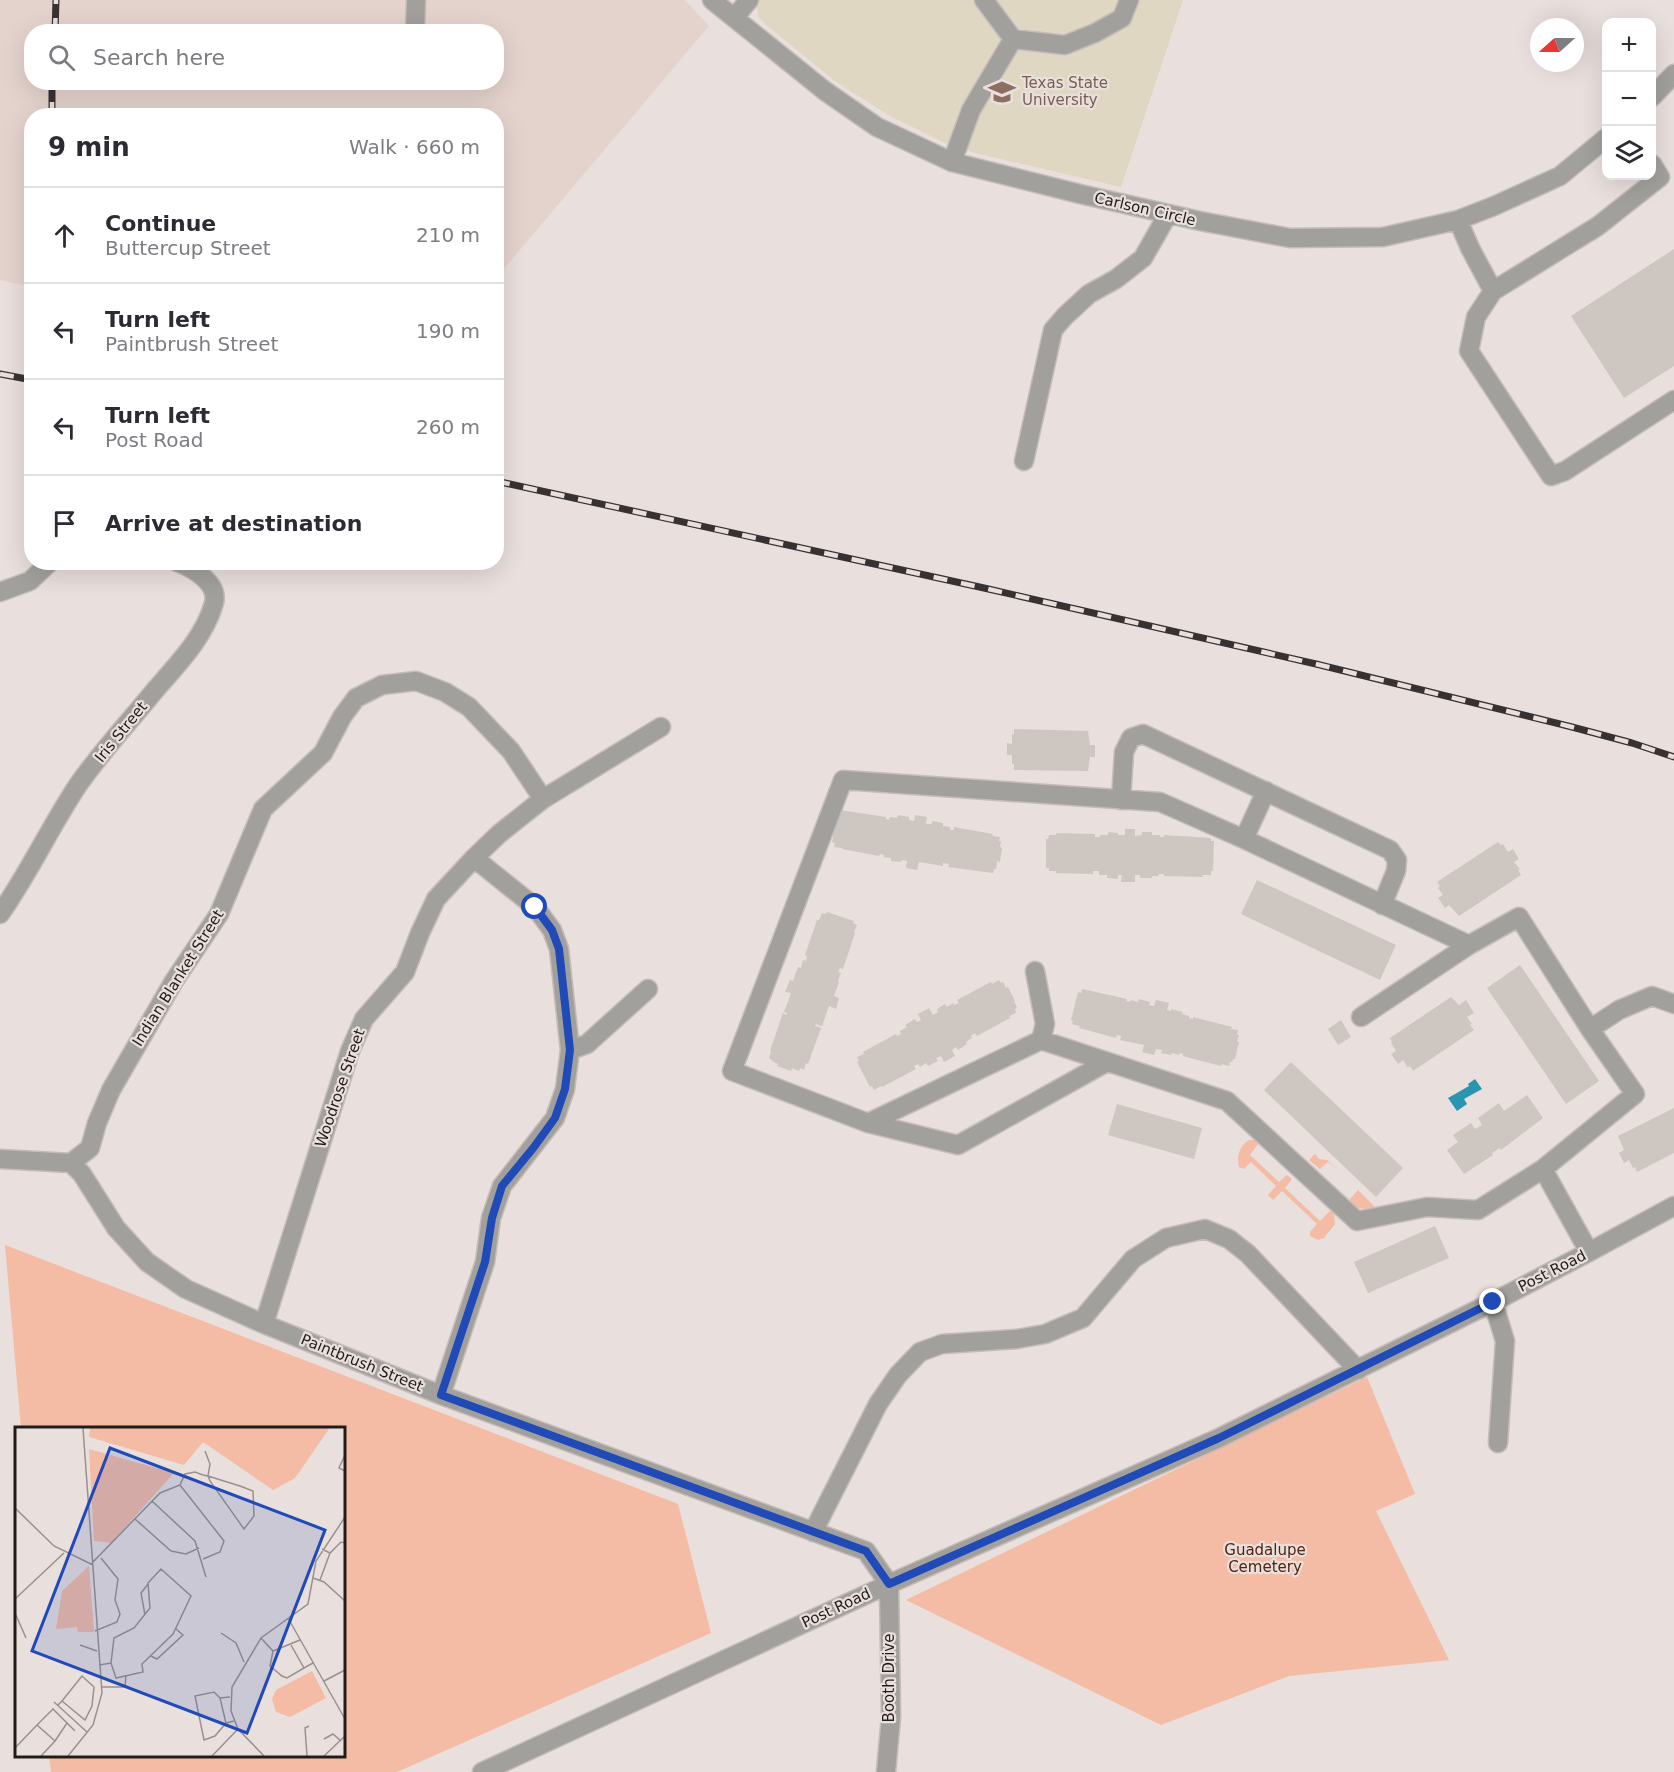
<!DOCTYPE html>
<meta charset="utf-8">
<style>
:root{--surface:#fff;--page:#f2f2f3;--text:#2b2b33;--muted:#7c7c81;--line:#e1e1e2}
body{margin:0;font-family:"DejaVu Sans",sans-serif;background:var(--page);color:var(--text)}
.controls{position:absolute;right:18px;top:18px;display:grid;overflow:hidden;border-radius:12px;box-shadow:0 6px 24px #0002}
.controls button{width:54px;height:54px;display:grid;place-items:center;padding:0;border:0;border-bottom:2px solid var(--line);background:var(--surface);color:var(--text);font:30px sans-serif}
.compass{position:absolute;left:1530px;top:18px;width:54px;height:54px;border-radius:50%;background:var(--surface);box-shadow:0 6px 24px #0002;rotate:249deg}
.stop{position:absolute;width:18px;height:18px;margin:-14px;border:4px solid #204ab8;border-radius:50%;background:#fff}
.stop.end{background:#204ab8;border-color:#fff;box-shadow:0 2px 6px #0008}
.list{margin:0;padding:0;list-style:none}
h2{display:flex;justify-content:space-between;align-items:center;height:78px;margin:0;padding:0 24px;font-size:26px}
h2 small{font-size:20px;font-weight:400;color:var(--muted)}
.list li{display:grid;grid-template-columns:39px 1fr auto;gap:18px;align-items:center;box-sizing:border-box;height:96px;padding:0 24px;border-top:2px solid var(--line)}
.list b{display:block;font-size:22px;white-space:nowrap}
.list p{margin:0;font-size:20px;white-space:nowrap;color:var(--muted)}
.list em{font-size:20px;font-style:normal;color:var(--muted)}
.icon{flex:none;width:33px;height:33px;fill:none;stroke:currentColor;stroke-width:2;stroke-linecap:round;stroke-linejoin:round}
.map{position:relative;flex:none;width:1674px;height:1772px;overflow:hidden}
.search{position:absolute;background:var(--surface);box-shadow:0 6px 24px #0002;left:24px;top:24px;width:480px;height:66px;display:flex;align-items:center;gap:15px;box-sizing:border-box;padding:0 21px;border-radius:24px;color:var(--muted);font-size:22px}
.panel{position:absolute;background:var(--surface);box-shadow:0 6px 24px #0002;left:24px;top:108px;width:480px;height:462px;border-radius:24px}
.map>svg:first-child{display:block}
.built{fill:#e4d3cc;fill-rule:evenodd}
.education{fill:#dfd7c2}
.green{fill:#f4bba5}
.water{fill:#2a95b0}
.building{fill:#cec6c1}
.lines{fill:none;stroke-linecap:round;stroke-linejoin:round}
.minor-casing{stroke:#c5bcb9;stroke-width:21}
.minor{stroke:#a1a09c;stroke-width:18}
.rail-casing{stroke:#373231;stroke-width:7}
.rail{stroke:#e9dfdc;stroke-width:4.5;stroke-dasharray:14;stroke-linecap:butt}
.route{stroke:#204ab8;stroke-width:8}
.labels{text-anchor:middle;dominant-baseline:central;stroke-width:4.5;stroke-linejoin:round;paint-order:stroke}
.education-label{font-size:15px;fill:#785e54;stroke:#e9dfdc;text-anchor:start}
.street-label{font-size:15px;fill:#201c1b;stroke:#e9dfdc}
.park-label{font-size:15px;fill:#52220e;stroke:#e9dfdc}
.inset-road{fill:none;stroke:#99918f;stroke-width:1.5}
.view{fill:#204ab8;fill-opacity:0.15;stroke:#204ab8;stroke-width:3}
.inset-edge{fill:none;stroke:#201c1b;stroke-width:3}
</style>
<div class="map">
<svg width="1674" height="1772" viewBox="0 0 1674 1772">
<rect width="100%" height="100%" fill="#e9dfdc"/>
<!-- built -->
<path class="built" d="M0,0H685L709,26L497,277L496,116H32L31,287L0,280ZM32,32H496V82H32Z"/>
<!-- education -->
<path class="education" d="M759,0H1183L1121,187L975,153L945,143L890,116L836,82L764,23L758,16L757,8Z"/>
<!-- green -->
<path class="green" d="M1249,1140H1256L1258,1144L1250,1155L1279,1182L1287,1175L1292,1179L1285,1188L1320,1221L1330,1211L1334,1213L1335,1224L1324,1238L1318,1240L1310,1236V1232L1317,1224L1282,1191L1273,1200L1268,1195L1276,1186L1251,1162L1244,1169L1239,1167C1236,1157 1240,1145 1249,1140Z
M1315,1154L1319,1159L1327,1160L1336,1168L1328,1162L1320,1169L1309,1160Z
M1358,1190L1375,1207C1365,1210 1354,1210 1350,1199Z
M5,1245L678,1504L711,1633L397,1772H51L49,1756H344V1428H21Z
M1367,1377L1415,1494L1376,1511L1449,1660L1289,1676L1161,1725L906,1600Z"/>
<!-- water -->
<path class="water" d="M1475,1079L1482,1089L1464,1099L1467,1104L1457,1111L1448,1098L1469,1086L1468,1084Z"/>
<!-- building -->
<path class="building" d="M1674,249V366L1624,398L1571,316Z
M1014,729L1088,731L1090,745H1095V757H1090L1088,771L1014,770V764H1012V755H1007V743L1012,744V734L1014,735Z
M840,810L886,817V819L889,820L890,817L897,818L898,815L909,817V820L914,821L915,815L927,817L926,824H932V821L943,823V826L950,827V830H954V827L993,834L992,836L1000,837L999,841H1001L1000,847L1002,848L1000,862L997,861L996,869H994L993,873L948,867L949,864L943,863V866L919,862L917,870L906,868L907,861L902,860L901,862L891,861V858L884,857V855L880,854L879,856L842,849V848L834,847L835,843L832,842L837,814Z
M1125,829H1135V836L1142,835V832H1152V835H1160V837H1164V835L1211,838V841H1214L1213,871H1211V875H1202L1203,877L1164,876V874H1159L1158,876H1152V878H1140V875H1135V882H1121L1122,875H1118V879L1107,878V875H1099V871H1093V874L1056,873V871H1049V868H1046V839H1048L1049,835H1056V833L1095,834V837H1100V835H1108V832L1118,833V835H1125Z
M1498,842L1501,845L1503,844L1508,852L1513,849L1519,859L1514,862L1520,869L1518,870L1521,875L1459,916L1449,905L1445,908L1438,898L1443,895L1438,888L1440,886L1437,882Z
M1257,880L1396,945L1380,980L1241,914Z
M827,912L854,921L853,923L857,925L854,932L855,933L843,969L840,968L838,972L841,973L838,981L839,982L834,996L839,998L836,1009L829,1006L822,1026L816,1024L815,1026L821,1028L808,1064L806,1063L804,1070L800,1068L799,1071L792,1068L791,1071L777,1066L778,1064L772,1061V1060L769,1058L771,1051H770L783,1013L787,1015V1013L784,1012L791,993L785,992L790,980L793,981L798,967L801,968L803,960L806,961L807,956L805,955L817,920H819L822,913L826,914Z
M1520,965L1599,1081L1566,1104L1487,988Z
M999,980L1001,983L1003,982L1006,988L1008,987L1015,1001H1014L1017,1008L1015,1009L1016,1013L1009,1016L1010,1018L977,1036L975,1033L971,1036L972,1038L966,1042L967,1044L958,1050L956,1047L952,1050L955,1056L944,1062L941,1056L936,1058L938,1061L928,1066L926,1063L920,1067L918,1064L914,1066L916,1069L882,1087L881,1086L874,1090L872,1086L870,1087L857,1062L859,1061L857,1057L864,1054L863,1052L896,1034L897,1036L901,1034L900,1031L907,1027L905,1025L915,1019L917,1022L921,1020L918,1014L929,1008L933,1015L938,1012L937,1009L945,1004L947,1007L953,1003L954,1005L959,1003L957,1000L991,982L992,984Z
M1082,989L1127,999L1126,1001L1130,1002L1131,1000L1138,1002L1139,999L1150,1002L1149,1005L1154,1006L1156,1000L1169,1003L1167,1010L1171,1011V1009L1183,1012L1182,1014L1189,1016V1018L1193,1019V1017L1232,1027L1231,1029L1238,1030L1237,1035H1239L1237,1041L1239,1042L1235,1059H1233L1232,1062H1230L1229,1066L1222,1064L1221,1066L1183,1056V1054L1180,1053L1179,1055L1172,1053L1171,1055L1161,1053L1162,1050L1156,1049L1154,1055L1142,1052L1144,1045L1120,1040L1121,1036L1117,1035L1116,1038L1079,1028L1080,1026L1072,1024L1073,1021L1071,1020L1078,992L1081,993Z
M1451,997L1459,1005L1466,1000L1474,1013L1467,1017L1472,1024L1470,1025L1474,1030L1413,1071L1410,1066L1408,1068L1403,1060L1398,1064L1391,1054L1396,1051L1391,1043L1392,1042L1390,1038Z
M1341,1020L1351,1037L1338,1045L1328,1029Z
M1291,1062L1403,1168L1376,1197L1264,1090Z
M1527,1095L1543,1118L1501,1150L1500,1148L1492,1153L1493,1155L1464,1174L1447,1150L1458,1142L1453,1135L1471,1123L1475,1129L1482,1125L1478,1118L1499,1103L1504,1111Z
M1117,1104L1202,1128L1194,1159L1108,1135Z
M1674,1108V1153L1637,1172L1635,1167L1633,1168L1629,1160L1624,1163L1619,1153L1624,1150L1618,1136Z
M1435,1226L1449,1258L1368,1293L1354,1262Z"/>
<g class="lines">
<defs>
<path id="minor" d="M712,0L825,91L877,127L952,162L1080,194L1200,221L1290,238L1383,237L1458,220L1494,206L1560,176L1606,138
M734,18L749,0
M415,32L416,0
M1013,39L1065,45L1095,33L1122,18L1129,0
M1652,97L1674,74
M952,162L971,110L1013,39L984,0
M1458,220L1470,248L1493,291L1598,226L1660,177L1652,164
M1493,291L1476,317L1469,351L1551,476L1565,471L1674,400
M1024,461L1053,330L1065,316L1089,294L1116,279L1143,258L1168,214
M0,592L30,581L50,562
M1121,800L1124,752L1131,738L1143,734L1390,850L1397,860L1396,871L1382,905
M1244,839L1266,791
M0,914C29,873 50,827 78,785C101,752 130,721 156,689C178,664 205,636 214,603C219,583 193,568 177,562
M1035,971L1045,1024L1041,1040
M1361,1017L1469,945
M1590,1029L1619,1010L1652,996L1674,1004
M570,1050L587,1044L648,989
M868,1123L958,1145L1107,1062
M0,1159L71,1163L82,1174L116,1228L147,1262L186,1289L264,1324L441,1395L866,1551L889,1584L891,1717L886,1772
M71,1163L90,1148L97,1123L111,1090L174,981L219,914L263,809L323,753L342,717L356,698L382,685L416,681L445,692L469,707L511,751L543,799
M1543,1169L1478,1210L1427,1207L1357,1221L1227,1101L1041,1040L868,1123L732,1071L843,780L1160,802L1244,839L1469,945L1519,917L1590,1029L1635,1094L1543,1169L1589,1252
M1493,1302L1505,1341L1498,1443
M264,1324L350,1051L364,1019L405,972L420,933L436,899L474,858L499,834L543,799L661,727
M441,1395L485,1262L491,1218L502,1186L555,1118L565,1089L570,1050L559,949L552,930L535,907L474,858
M813,1532L878,1404L898,1375L920,1352L942,1344L1017,1339L1045,1334L1083,1318L1133,1259L1166,1238L1205,1229L1229,1239L1248,1254L1358,1370
M482,1772L889,1584L1219,1438L1493,1302L1589,1252L1674,1206"/>
</defs>
<!-- minor casing -->
<use href="#minor" class="minor-casing"/>
<!-- minor -->
<use href="#minor" class="minor"/>
<defs>
<path id="rail" d="M55,32L56,0
M52,116V82
M0,374L32,380
M496,481L984,588L1316,664L1572,727L1632,743L1674,757"/>
</defs>
<!-- rail casing -->
<use href="#rail" class="rail-casing"/>
<!-- rail -->
<use href="#rail" class="rail"/>
</g>
<g class="lines">
<!-- route -->
<path class="route" d="M535,907L552,930L559,949L570,1050L565,1089L555,1118L534,1147L502,1186L492,1218L485,1262L441,1395L866,1551L889,1584L1219,1438L1493,1302"/>
</g>
<!-- icons -->
<defs>
<symbol id="university-bare" viewBox="-9 -9 18 18"><path d="M0-5L7-2L0 1L-7-2ZM-4 1L0 2.5L4 1V4Q0 6-4 4Z" fill="#8d6e63" stroke="#e9dfdc" stroke-width="2.5" paint-order="stroke"/></symbol>
</defs>
<g fill-rule="evenodd">
<use href="#university-bare" x="983" y="73" width="38" height="38"/>
</g>
<g class="labels">
<!-- education labels -->
<g class="education-label">
<text x="1022" y="83">Texas State<tspan x="1022" dy="17">University</tspan></text>
</g>
<!-- street labels -->
<g class="street-label">
<text transform="translate(1145 209) rotate(13)">Carlson Circle</text>
<text transform="translate(121 732) rotate(-51)">Iris Street</text>
<text transform="translate(178 978) rotate(-58)">Indian Blanket Street</text>
<text transform="translate(340 1088) rotate(-71)">Woodrose Street</text>
<text transform="translate(1552 1271) rotate(-27)">Post Road</text>
<text transform="translate(362 1363) rotate(22)">Paintbrush Street</text>
<text transform="translate(836 1608) rotate(-25)">Post Road</text>
<text transform="translate(889 1678) rotate(-90)">Booth Drive</text>
</g>
<!-- park labels -->
<g class="park-label">
<text x="1265" y="1550">Guadalupe<tspan x="1265" dy="17">Cemetery</tspan></text>
</g>
</g>
<!-- overview -->
<g transform="translate(15 1427)">
<rect width="330" height="330" fill="#e9dfdc"/>
<path d="M75,1H313L314,2L280,51L258,63L188,15L169,38L74,10ZM74,22L159,46L96,116L79,114ZM74,139L79,205H63L62,200L41,202L47,164ZM297,244L311,271L275,290L261,285L257,272L261,263Z" fill="#f4bba5"/>
<path class="inset-road" d="M330,28L324,41L330,44M165,58L209,114L205,125L188,132M137,74L180,114L191,150M0,81L39,119L76,137L145,66L165,58L170,47L180,45L188,48L193,49L225,59L238,64L239,89L229,102L195,54L193,49L195,37L190,24M120,92L156,124L171,127L184,121M307,122L315,126L326,115L330,116M298,151L309,155L330,174M305,153L315,126M0,172L49,126M0,186L11,211M130,188L126,166L133,157M273,191L330,292M80,204L102,195L105,187L100,173L103,152L86,131M206,206L221,216L229,235M246,211L258,224L285,213M65,218L82,224M276,218L289,241L298,236M258,224L255,239L267,249L272,251L289,241M136,229L142,232L168,208L161,202M84,238L96,236L101,251L128,245L127,237L158,207L176,169L146,142L133,156L135,181L119,201L99,211L96,236M309,254L330,243M87,260H110L111,248M215,270L205,271L211,296L219,294M205,271L199,265L180,269L189,313L200,309L211,296M39,275L72,305M43,278L47,274L70,293L77,279L79,260L67,249L47,274M22,298L38,282L52,296M309,312L318,307L326,314M40,314L52,296L60,304M0,321L22,298L40,314L26,329M53,329L78,298L87,266L68,1M197,329L223,302M249,329L223,302L216,284L217,260L246,211L293,177L301,134L330,90M292,329L290,301L294,299M309,329L330,309"/>
<path class="view" d="M95,21L310,103L232,306L17,224Z"/>
<rect width="330" height="330" class="inset-edge"/>
</g>
</svg>
<div class="controls">
<button>+</button>
<button>−</button>
<button><svg class="icon" aria-label="layers" viewBox="0 0 24 24"><path d="M12 4l9 5-9 5-9-5zM3 14l9 5 9-5"/></svg></button>
</div>
<svg class="compass" viewBox="-18 -18 36 36"><path d="M0-13l5 13h-10z" fill="#e53935"/><path d="M0 13l5-13h-10z" fill="#7c7c81"/></svg>
<div class="stop" style="left:535px;top:907px"></div>
<div class="stop end" style="left:1493px;top:1302px"></div>
<div class="search"><svg class="icon" aria-label="search" viewBox="0 0 24 24"><circle cx="10" cy="10" r="6"/><path d="M15 15l6 6"/></svg>Search here</div>
<section class="panel">
<h2>9 min<small>Walk · 660 m</small></h2>
<ul class="list">
<li><svg class="icon" aria-label="ahead" viewBox="0 0 24 24"><path d="M12 20V5M6 11l6-6 6 6"/></svg><div><b>Continue</b><p>Buttercup Street</p></div><em>210 m</em></li>
<li><svg class="icon" aria-label="left" viewBox="0 0 24 24"><path d="M17 20v-9H6M10 6l-5 5 5 5"/></svg><div><b>Turn left</b><p>Paintbrush Street</p></div><em>190 m</em></li>
<li><svg class="icon" aria-label="left" viewBox="0 0 24 24"><path d="M17 20v-9H6M10 6l-5 5 5 5"/></svg><div><b>Turn left</b><p>Post Road</p></div><em>260 m</em></li>
<li><svg class="icon" aria-label="arrive" viewBox="0 0 24 24"><path d="M6 21V4h12l-3 4 3 4H6"/></svg><div><b>Arrive at destination</b></div></li>
</ul>
</section>
</div>
